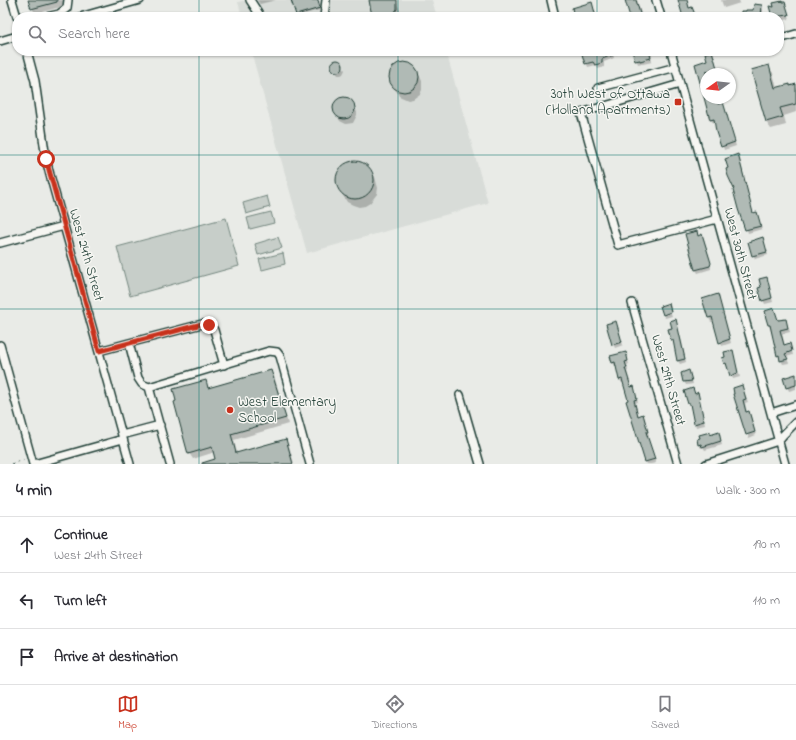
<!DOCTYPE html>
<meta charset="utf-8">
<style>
:root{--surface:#fff;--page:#f2f2f3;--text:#2b2b33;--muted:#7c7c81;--line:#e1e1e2;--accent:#c8321e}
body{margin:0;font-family:"Indie Flower",sans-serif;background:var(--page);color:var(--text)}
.compass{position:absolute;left:700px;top:68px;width:36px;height:36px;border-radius:50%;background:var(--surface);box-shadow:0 1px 3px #0004;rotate:255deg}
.stop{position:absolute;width:12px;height:12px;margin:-9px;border:3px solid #c8321e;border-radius:50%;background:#fff}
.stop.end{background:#c8321e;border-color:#fff;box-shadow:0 1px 4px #0008}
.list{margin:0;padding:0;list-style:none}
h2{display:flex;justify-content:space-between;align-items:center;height:52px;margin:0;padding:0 16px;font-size:17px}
h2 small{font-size:13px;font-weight:400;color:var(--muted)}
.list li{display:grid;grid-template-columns:26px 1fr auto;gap:12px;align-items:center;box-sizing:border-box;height:56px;padding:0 16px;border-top:1px solid var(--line)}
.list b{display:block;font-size:15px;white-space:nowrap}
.list p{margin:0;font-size:13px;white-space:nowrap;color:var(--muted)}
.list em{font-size:13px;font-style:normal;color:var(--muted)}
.icon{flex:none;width:22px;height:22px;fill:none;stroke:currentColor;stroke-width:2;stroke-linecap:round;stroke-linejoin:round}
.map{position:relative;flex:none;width:796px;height:464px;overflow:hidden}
.search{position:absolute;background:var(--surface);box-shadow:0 1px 3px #0004;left:12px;right:12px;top:12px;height:44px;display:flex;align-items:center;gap:10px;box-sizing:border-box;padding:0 14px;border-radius:16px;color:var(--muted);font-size:15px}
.sheet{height:220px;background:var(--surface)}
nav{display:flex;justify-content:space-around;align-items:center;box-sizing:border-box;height:56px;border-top:1px solid var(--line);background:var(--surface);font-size:11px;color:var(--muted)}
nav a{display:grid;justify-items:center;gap:2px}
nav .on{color:var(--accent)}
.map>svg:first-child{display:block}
.built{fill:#d8dcd8}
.green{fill:#c7cec9;stroke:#73867e}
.shadow{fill:#0003}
.building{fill:#b0bab5;stroke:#1f3d34}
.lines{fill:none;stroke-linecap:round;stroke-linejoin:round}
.minor-casing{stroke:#1f3d34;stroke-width:10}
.path{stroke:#1f3d34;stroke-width:1;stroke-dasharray:3 3;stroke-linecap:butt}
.minor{stroke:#f6f6f2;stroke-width:7}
.route{stroke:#c8321e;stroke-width:5}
.grid{fill:none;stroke:#0f766e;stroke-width:1;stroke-opacity:0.55}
.poi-dot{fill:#c8321e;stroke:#f6f6f2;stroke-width:1.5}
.labels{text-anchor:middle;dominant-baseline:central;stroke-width:3;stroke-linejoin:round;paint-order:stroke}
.poi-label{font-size:14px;fill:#1f3d34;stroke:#f6f6f2;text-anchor:end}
.street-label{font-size:14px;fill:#1f3d34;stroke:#f6f6f2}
</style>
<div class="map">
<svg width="796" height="464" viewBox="0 0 796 464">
<rect width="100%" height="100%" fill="#e9ebe7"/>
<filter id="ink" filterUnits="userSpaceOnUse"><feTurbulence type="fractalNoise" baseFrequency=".025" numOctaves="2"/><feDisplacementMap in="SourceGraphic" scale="8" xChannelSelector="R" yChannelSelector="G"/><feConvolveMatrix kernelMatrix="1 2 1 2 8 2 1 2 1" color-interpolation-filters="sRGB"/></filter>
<g filter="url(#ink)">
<!-- built -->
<path class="built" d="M246,0H432L437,17H242L238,2Z
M251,51H446L488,203L307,253Z"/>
<!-- green -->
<path class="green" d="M267,196L270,207L246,214L243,203Z
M271,212L274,223L250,229L247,218Z
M226,218L239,266L130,296L117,247Z
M278,237L282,248L258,255L255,244Z
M283,253L285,264L262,270L259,259Z"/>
<!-- shadow -->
<path class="shadow" d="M29,0H65L64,6L35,14Z
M257,0H276L260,4Z
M292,0H317L320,10L297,16Z
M371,0H396L400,11L399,15L398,17H375L372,10Z
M626,0H637L642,17H631Z
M721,0H739L740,3L724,8Z
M785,2L790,19L779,21V17H773L770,8L775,9L774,3Z
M761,6L763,10V17H742Z
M588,51H612L614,58L604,62V67L598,69L596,65L588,67L582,53Z
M633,51H651L652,56L651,57L652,62L643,64L642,63L638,64Z
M706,51H713L718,72L712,74H706V98H716L718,104L723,103L736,146L724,150L716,123H713L711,120L696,65L708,61Z
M336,62H339L345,70L343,74L341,75H338L333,68L334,63Z
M400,64H408L416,69L422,81V90L420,94L413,99L408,100L399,96L390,79L392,70Z
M768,66L773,73L777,88L796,85V112L784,116L786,125L771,129L766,122Z
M344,98L350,100L357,112V115L353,123L346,124L340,121L334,109L336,103L341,99Z
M738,155L740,159L753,214L757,213L762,229L748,233L734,190H736Z
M355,161L361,162L370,169L375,177L378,188L377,194L370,203L365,206L359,207L353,205L347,202L339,189L337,182V176L339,170L344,165L349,162Z
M696,232L699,237L702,235L704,239L710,259L711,269L698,273L696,270Z
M749,242H764L768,255L755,259Z
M766,278L773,302L765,304L763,300Z
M719,299L731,343L722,346L714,321L711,322L709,318L704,300Z
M668,305L672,316L665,318L663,314Z
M675,320L682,342L686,362L680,364L678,361L675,343H674L672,340Z
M786,320L790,332L782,334L785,346L791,348L793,355L786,357L789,363L783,364L778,355L769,325Z
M616,322L623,345L615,348L613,344Z
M732,351L740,377L733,379L728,367H727L724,359Z
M625,353L629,364L627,365L628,371H627L631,388L633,387L635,391L638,402L635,403L639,417L643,415L645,419L649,436H647L656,463L651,464H647L646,462L624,383H622L620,380L616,366H615L613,363Z
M271,371L274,376L288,424L234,440L237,454L285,441L289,446L294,464H207L216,459L215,452L193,459L189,453L205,381L209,389Z
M689,371L693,384L686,385L684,381Z
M796,375V389L789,391L787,387Z
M742,386L748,402L745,403L747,413L749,412L751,416L756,435L749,438L734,395Z
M686,392L695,394H698L699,397L705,425L696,427Z
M709,433L711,436L718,433L722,445L705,450L703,447L701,448L699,445Z"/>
<!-- building -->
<path class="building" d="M28,0H57V2L31,9Z
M291,0H318L320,8L296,15Z
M369,0H397V9L394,13L390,17H377L371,11Z
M625,0H636L641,17H630Z
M678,0H687L689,8L692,7L696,17H683Z
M782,1V2H785L789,15L772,17L769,6L774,7L773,3Z
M592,2L596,17H574L572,8Z
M754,4L762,5L761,17H741V11H746V10H753Z
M581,51H621V52L602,59V63L595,65L593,62L585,64Z
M632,51H649L651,58L640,61V60L635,61Z
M712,51L717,68L706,72V98H716L718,104L723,102L735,142L721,147L716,132L714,119L710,120L695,64L707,60L705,53Z
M331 66a6 6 0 1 1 12 0a6 6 0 1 1-12 0Z
M389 77a15 15 0 1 1 30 0a15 15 0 1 1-30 0Z
M769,65L775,88L790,84V86L796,84V104L780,108L783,117L766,122L751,70Z
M333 108a11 11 0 1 1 22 0a11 11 0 1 1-22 0Z
M738,154L753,213L757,212L761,226L745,230L738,209L733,190L734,189L728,176L726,169L728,168L725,159Z
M336 180a19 19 0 1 1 38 0a19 19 0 1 1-38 0Z
M697,231L698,236L702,234L711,263L710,266L695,270L685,234Z
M763,237L767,252L752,256L748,242Z
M767,277L772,298L762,301L758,288L761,287L759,279Z
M718,294L730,339L719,343L712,317L708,318L702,299Z
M669,303L671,312L663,315L660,306Z
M774,308L778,320L786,319L788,328L780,330L784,345L790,343L792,351L785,354L788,359L780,361L779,355L777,356L770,325H768L765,315H766L765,311Z
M676,319L685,359L677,361L673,340H671L668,329L672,328L670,321Z
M616,321L622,342L612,345L606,324Z
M733,350L738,373L730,376L726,363L724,364L722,358L725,357L724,352Z
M626,352L628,361L625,362L627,368H625L631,387L634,386L637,399L634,400L638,416L643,414L648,432H646L655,459L645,462L626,401L628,400L622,379L619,380L615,362L612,363L610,356Z
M271,370L286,418L231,434L236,453L286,439L293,464H202V463L215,459L212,447L188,454L174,402L176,401L173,389L206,380L208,388Z
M689,370L692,381L683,382L681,373Z
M796,374V385L786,388L783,378Z
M742,385L746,399L743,400L746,412L749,411L755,432L746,435L733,394H734L733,388Z
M693,388L695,394L698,392L704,421L694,424L690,404H688L684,391Z
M710,432V435L719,432L721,441L702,447L701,444L698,445L697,439L700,438L699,435Z"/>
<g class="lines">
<defs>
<path id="minor" d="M12,0L17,17
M250,0L261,17
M551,0L555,17
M656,0L661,17
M46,17L59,14
M60,17L59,14L67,8L68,0
M80,17L140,0
M324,17L326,0
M779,39L796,34
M0,41L17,36
M27,51L35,81L46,159L50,175L130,464
M671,51L785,464
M680,84L581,113L618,245L717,219
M598,88L676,67
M0,243L64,226
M632,303L678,464
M129,343L202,324L209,325L214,330L224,365
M0,345L33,464
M99,351L129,343L138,378L142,384L149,387
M460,395L480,464
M771,413L796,405
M122,435L160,425
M34,464L123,439
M170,464L149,387L269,351L277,352L280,356L310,464
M706,464L778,441L783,435L796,422"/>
</defs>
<!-- minor casing -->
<use href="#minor" class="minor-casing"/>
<!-- path -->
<path class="path" d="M11,464L24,460"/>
<!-- minor -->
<use href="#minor" class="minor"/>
</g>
</g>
<g class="lines" filter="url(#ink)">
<!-- route -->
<path class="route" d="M46,159L99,351L202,324L209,325"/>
</g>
<!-- grid -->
<path class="grid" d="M199,0V17M398,0V17M597,0V17M199,51V464M398,51V464M597,51V464M0,155H796M0,309H796"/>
<!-- markers -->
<g class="poi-dot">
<rect x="674" y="98" width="8" height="8" rx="2"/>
<circle cx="230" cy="410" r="4"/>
</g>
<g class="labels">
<!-- poi labels -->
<g class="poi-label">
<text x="670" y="94">30th West of Ottawa<tspan x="670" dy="16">(Holland Apartments)</tspan></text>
<text x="238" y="402" text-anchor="start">West Elementary<tspan x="238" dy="16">School</tspan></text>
</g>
<!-- street labels -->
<g class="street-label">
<text transform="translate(740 254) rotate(75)">West 30th Street</text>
<text transform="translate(86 255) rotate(74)">West 24th Street</text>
<text transform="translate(668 380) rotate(74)">West 29th Street</text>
</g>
</g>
</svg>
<svg class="compass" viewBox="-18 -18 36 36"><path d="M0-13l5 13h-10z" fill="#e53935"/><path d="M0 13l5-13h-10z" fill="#7c7c81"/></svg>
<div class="stop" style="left:46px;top:159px"></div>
<div class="stop end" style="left:209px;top:325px"></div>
<div class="search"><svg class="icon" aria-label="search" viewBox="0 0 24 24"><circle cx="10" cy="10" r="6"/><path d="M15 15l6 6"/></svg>Search here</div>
</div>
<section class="sheet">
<h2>4 min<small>Walk · 300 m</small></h2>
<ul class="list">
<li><svg class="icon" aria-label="ahead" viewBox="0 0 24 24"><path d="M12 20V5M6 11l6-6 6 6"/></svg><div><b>Continue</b><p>West 24th Street</p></div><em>190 m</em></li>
<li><svg class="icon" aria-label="left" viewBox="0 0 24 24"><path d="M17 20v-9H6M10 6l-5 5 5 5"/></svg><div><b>Turn left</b></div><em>110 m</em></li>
<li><svg class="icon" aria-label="arrive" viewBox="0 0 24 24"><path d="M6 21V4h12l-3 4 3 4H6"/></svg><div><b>Arrive at destination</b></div></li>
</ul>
</section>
<nav>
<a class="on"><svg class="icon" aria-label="map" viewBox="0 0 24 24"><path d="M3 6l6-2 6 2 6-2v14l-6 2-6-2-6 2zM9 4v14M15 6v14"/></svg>Map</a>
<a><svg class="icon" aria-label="directions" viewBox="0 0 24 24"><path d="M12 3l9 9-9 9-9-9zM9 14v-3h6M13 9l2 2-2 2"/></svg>Directions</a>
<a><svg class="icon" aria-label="saved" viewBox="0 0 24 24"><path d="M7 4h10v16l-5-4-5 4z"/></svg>Saved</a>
</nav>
